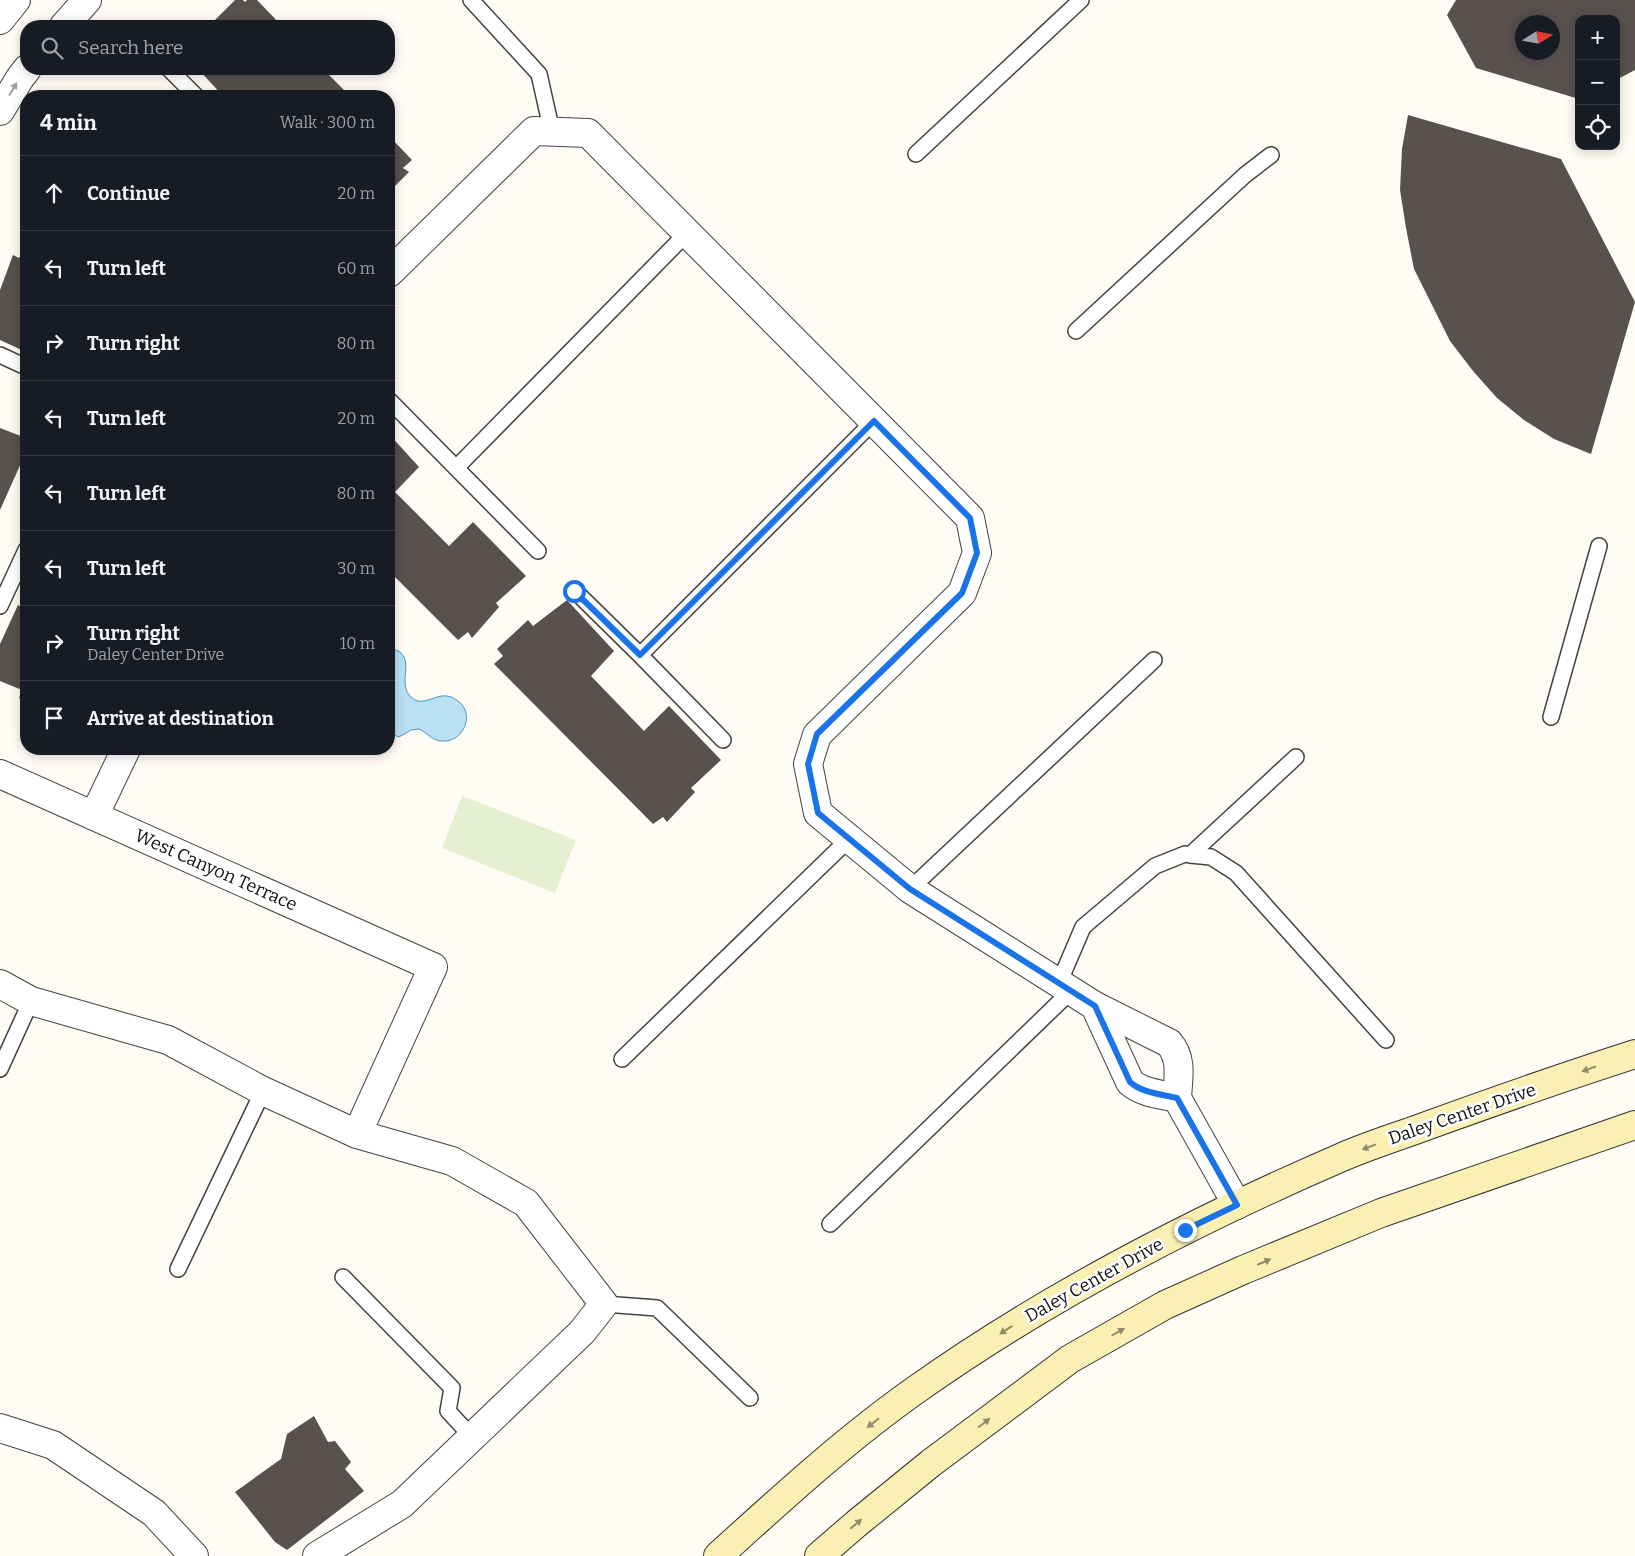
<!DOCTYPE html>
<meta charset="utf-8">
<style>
:root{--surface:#171b24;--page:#242831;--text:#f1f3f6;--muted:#9ea1a6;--line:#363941}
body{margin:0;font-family:Bitter,serif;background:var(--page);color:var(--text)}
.controls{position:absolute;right:15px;top:15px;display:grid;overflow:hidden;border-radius:10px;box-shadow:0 2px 12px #0003}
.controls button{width:45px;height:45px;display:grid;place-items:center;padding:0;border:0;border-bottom:1px solid var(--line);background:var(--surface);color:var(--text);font:25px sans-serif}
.compass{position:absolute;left:1515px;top:15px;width:45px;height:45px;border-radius:50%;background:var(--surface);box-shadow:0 2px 12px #0003;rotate:79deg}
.stop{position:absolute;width:15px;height:15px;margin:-11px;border:4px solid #1a73e8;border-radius:50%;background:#fff}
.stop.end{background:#1a73e8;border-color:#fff;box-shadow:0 1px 5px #0008}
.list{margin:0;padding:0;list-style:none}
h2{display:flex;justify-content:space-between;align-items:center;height:65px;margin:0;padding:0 20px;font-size:21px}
h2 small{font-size:16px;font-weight:400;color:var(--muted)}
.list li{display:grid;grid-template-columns:32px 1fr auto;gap:15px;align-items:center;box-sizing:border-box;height:75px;padding:0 20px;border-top:1px solid var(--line)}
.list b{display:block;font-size:19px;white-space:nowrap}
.list p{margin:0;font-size:16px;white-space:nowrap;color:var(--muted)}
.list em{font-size:16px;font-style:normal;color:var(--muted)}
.icon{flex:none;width:28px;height:28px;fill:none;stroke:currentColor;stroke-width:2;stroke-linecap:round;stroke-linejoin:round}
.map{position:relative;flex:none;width:1635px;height:1556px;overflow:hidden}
.search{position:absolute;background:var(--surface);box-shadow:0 2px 12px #0003;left:20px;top:20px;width:375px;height:55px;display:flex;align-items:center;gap:12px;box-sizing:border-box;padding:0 18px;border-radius:20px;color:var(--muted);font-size:19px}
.panel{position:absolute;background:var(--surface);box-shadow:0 2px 12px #0003;left:20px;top:90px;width:375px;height:665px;border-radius:20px}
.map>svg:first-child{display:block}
.pitch{fill:#e6f0d0}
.water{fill:#bbe0f3;stroke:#4698c6}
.building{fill:#58514d;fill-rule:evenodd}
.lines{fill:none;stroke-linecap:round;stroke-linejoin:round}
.service-casing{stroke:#434343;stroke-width:18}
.minor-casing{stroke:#434343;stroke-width:30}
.tertiary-casing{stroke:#434343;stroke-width:30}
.secondary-casing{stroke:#323232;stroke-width:30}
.service{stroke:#fff;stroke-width:15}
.minor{stroke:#fff;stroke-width:28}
.tertiary{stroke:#fff;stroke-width:28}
.secondary{stroke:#faf0b3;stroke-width:28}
.oneway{fill:#9f9f9f}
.oneway2{fill:#918b6a}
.route{stroke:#1a73e8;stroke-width:6}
.labels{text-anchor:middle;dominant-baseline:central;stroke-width:5;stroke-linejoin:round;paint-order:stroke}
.street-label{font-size:18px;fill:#101010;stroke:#fff}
</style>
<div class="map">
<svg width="1635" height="1556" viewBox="0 0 1635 1556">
<rect width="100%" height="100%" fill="#fefcf4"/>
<!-- pitch -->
<path class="pitch" d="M462,796L576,840L555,893L442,848Z"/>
<!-- water -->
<path class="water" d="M389,648C419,653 397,680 409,695C425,713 438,685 458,701C476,714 463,743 442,741C432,741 428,733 419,729L411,730L399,737L389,733Z"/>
<!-- building -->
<path class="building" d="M235,0H243L245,2L247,0H257L282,26H209Z
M1456,0H1635V70L1616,80V19H1579V99L1476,68L1447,15ZM1522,22H1552V52H1522Z
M198,69H323L350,96H268L263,91L257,96H223Z
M1408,115L1561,159L1635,302L1591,454L1554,439L1524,420L1497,398L1473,371L1450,341L1414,269L1406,228L1400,190L1402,149Z
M389,136L412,160L403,168L409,172L389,192Z
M26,247V352L0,340V290L13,255L19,258Z
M0,428L26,438V452L0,510Z
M389,434L419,467L395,492L449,546L473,522L526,576L496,603L499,607L472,638L468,632L458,640L389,571Z
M567,600L614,651L591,676L644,731L669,706L721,760L691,788L695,792L667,822L663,817L653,824L494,664L503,656L497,649L528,620L533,626Z
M18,605L26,609V701L19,698L22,690L0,681V644Z
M314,1416L328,1442L335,1441L351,1462L345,1469L364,1491L287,1550L275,1542L235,1492L281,1459L287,1434Z"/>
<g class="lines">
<defs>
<path id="service" d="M471,0L539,74L552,132
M169,69L196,96
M916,154L1081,0
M1076,331L1245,175L1271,155
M0,355L26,367
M389,400L538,551
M456,468L687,233
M575,591L640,655L723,740
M0,606L26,550
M640,655L874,421
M1551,717L1599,546
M1190,855L1296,757
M910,889L1154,660
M1059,983L1083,927L1155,866L1185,854L1190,855L1211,857L1236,873L1386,1040
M622,1059L849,839
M0,1069L31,1001
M830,1224L1071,991
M178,1269L263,1091
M343,1277L452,1388L448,1411L472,1437
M604,1304L657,1308L750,1398"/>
<path id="minor" d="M389,273L534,131L588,133L970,518L977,553L962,593L817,735L808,764L818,813L910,889L1095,1006
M0,774L433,967L357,1134
M94,816L126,749
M0,984L31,1001L168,1040L263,1091L357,1134L452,1161L526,1203L604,1304L582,1332L402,1504L317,1556
M1095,1006L1169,1043C1183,1059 1178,1079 1177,1098C1161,1094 1142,1093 1130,1082Z
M1177,1098L1237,1205
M0,1428L53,1445L154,1513L194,1556"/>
<path id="tertiary" d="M0,20L16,0
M64,26L87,0
M0,111L20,78L27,69"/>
<path id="secondary" d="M718,1556C782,1498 846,1439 917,1389C1048,1296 1192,1222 1340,1158C1369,1145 1400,1136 1429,1125C1498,1100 1566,1076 1635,1054
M819,1556L856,1524L931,1463L1070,1359L1165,1305L1243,1270L1381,1213L1635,1125"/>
</defs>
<!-- service casing -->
<use href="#service" class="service-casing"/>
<!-- minor casing -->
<use href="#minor" class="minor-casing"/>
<!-- tertiary casing -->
<use href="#tertiary" class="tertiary-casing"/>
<!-- secondary casing -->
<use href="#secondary" class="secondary-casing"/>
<!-- service -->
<use href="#service" class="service"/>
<!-- minor -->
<use href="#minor" class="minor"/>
<!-- tertiary -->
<use href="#tertiary" class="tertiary"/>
<!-- secondary -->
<use href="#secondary" class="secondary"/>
</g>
<!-- one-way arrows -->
<defs><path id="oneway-solid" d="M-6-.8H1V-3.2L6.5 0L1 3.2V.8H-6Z" transform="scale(1.25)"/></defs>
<use class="oneway" href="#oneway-solid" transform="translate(13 89) rotate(-59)"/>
<g class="oneway2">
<use href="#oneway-solid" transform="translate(1589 1069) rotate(161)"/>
<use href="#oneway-solid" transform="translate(1369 1147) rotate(160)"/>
<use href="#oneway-solid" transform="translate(1264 1262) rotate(-23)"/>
<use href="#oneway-solid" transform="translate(1006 1330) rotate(147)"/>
<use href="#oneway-solid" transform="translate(1118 1332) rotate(-30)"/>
<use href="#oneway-solid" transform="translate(873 1423) rotate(142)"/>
<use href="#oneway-solid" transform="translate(984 1423) rotate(-37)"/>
<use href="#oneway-solid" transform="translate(856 1524) rotate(-40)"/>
</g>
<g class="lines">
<!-- route -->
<path class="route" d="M574,591L640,655L874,421L970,518L977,553L962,593L817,734L808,764L818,813L910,889L1095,1006L1130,1082C1142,1093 1161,1094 1177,1098L1237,1205L1185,1230"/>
</g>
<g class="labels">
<!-- street labels -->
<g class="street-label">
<text transform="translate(216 870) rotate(24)">West Canyon Terrace</text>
<text transform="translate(1462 1114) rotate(-19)">Daley Center Drive</text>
<text transform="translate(1094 1280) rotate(-29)">Daley Center Drive</text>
</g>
</g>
</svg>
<div class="controls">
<button>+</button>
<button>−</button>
<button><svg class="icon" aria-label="locate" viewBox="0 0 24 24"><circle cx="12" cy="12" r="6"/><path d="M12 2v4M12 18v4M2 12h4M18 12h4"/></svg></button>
</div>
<svg class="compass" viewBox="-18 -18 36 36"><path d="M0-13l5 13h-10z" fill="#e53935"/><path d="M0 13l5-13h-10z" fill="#9ea1a6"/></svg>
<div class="stop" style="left:574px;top:591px"></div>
<div class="stop end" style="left:1185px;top:1230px"></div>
<div class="search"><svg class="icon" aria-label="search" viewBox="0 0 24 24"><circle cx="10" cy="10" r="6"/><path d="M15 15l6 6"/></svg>Search here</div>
<section class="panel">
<h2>4 min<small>Walk · 300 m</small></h2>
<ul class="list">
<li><svg class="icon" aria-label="ahead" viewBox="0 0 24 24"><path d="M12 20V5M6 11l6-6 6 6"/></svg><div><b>Continue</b></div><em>20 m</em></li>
<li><svg class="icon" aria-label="left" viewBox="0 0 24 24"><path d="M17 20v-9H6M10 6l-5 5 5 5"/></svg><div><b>Turn left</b></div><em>60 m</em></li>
<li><svg class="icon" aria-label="right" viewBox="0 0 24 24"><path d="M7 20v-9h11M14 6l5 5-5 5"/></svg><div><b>Turn right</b></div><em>80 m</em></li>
<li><svg class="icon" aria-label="left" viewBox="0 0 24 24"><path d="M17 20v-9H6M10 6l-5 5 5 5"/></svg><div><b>Turn left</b></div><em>20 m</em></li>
<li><svg class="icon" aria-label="left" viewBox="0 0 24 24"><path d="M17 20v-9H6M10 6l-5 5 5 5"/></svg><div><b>Turn left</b></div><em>80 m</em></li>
<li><svg class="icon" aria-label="left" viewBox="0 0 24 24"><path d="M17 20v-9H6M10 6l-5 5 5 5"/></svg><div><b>Turn left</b></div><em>30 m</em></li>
<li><svg class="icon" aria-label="right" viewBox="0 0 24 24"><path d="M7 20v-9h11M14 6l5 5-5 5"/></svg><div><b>Turn right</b><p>Daley Center Drive</p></div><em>10 m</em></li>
<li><svg class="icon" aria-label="arrive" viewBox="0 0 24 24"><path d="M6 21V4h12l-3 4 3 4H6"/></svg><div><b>Arrive at destination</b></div></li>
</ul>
</section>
</div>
